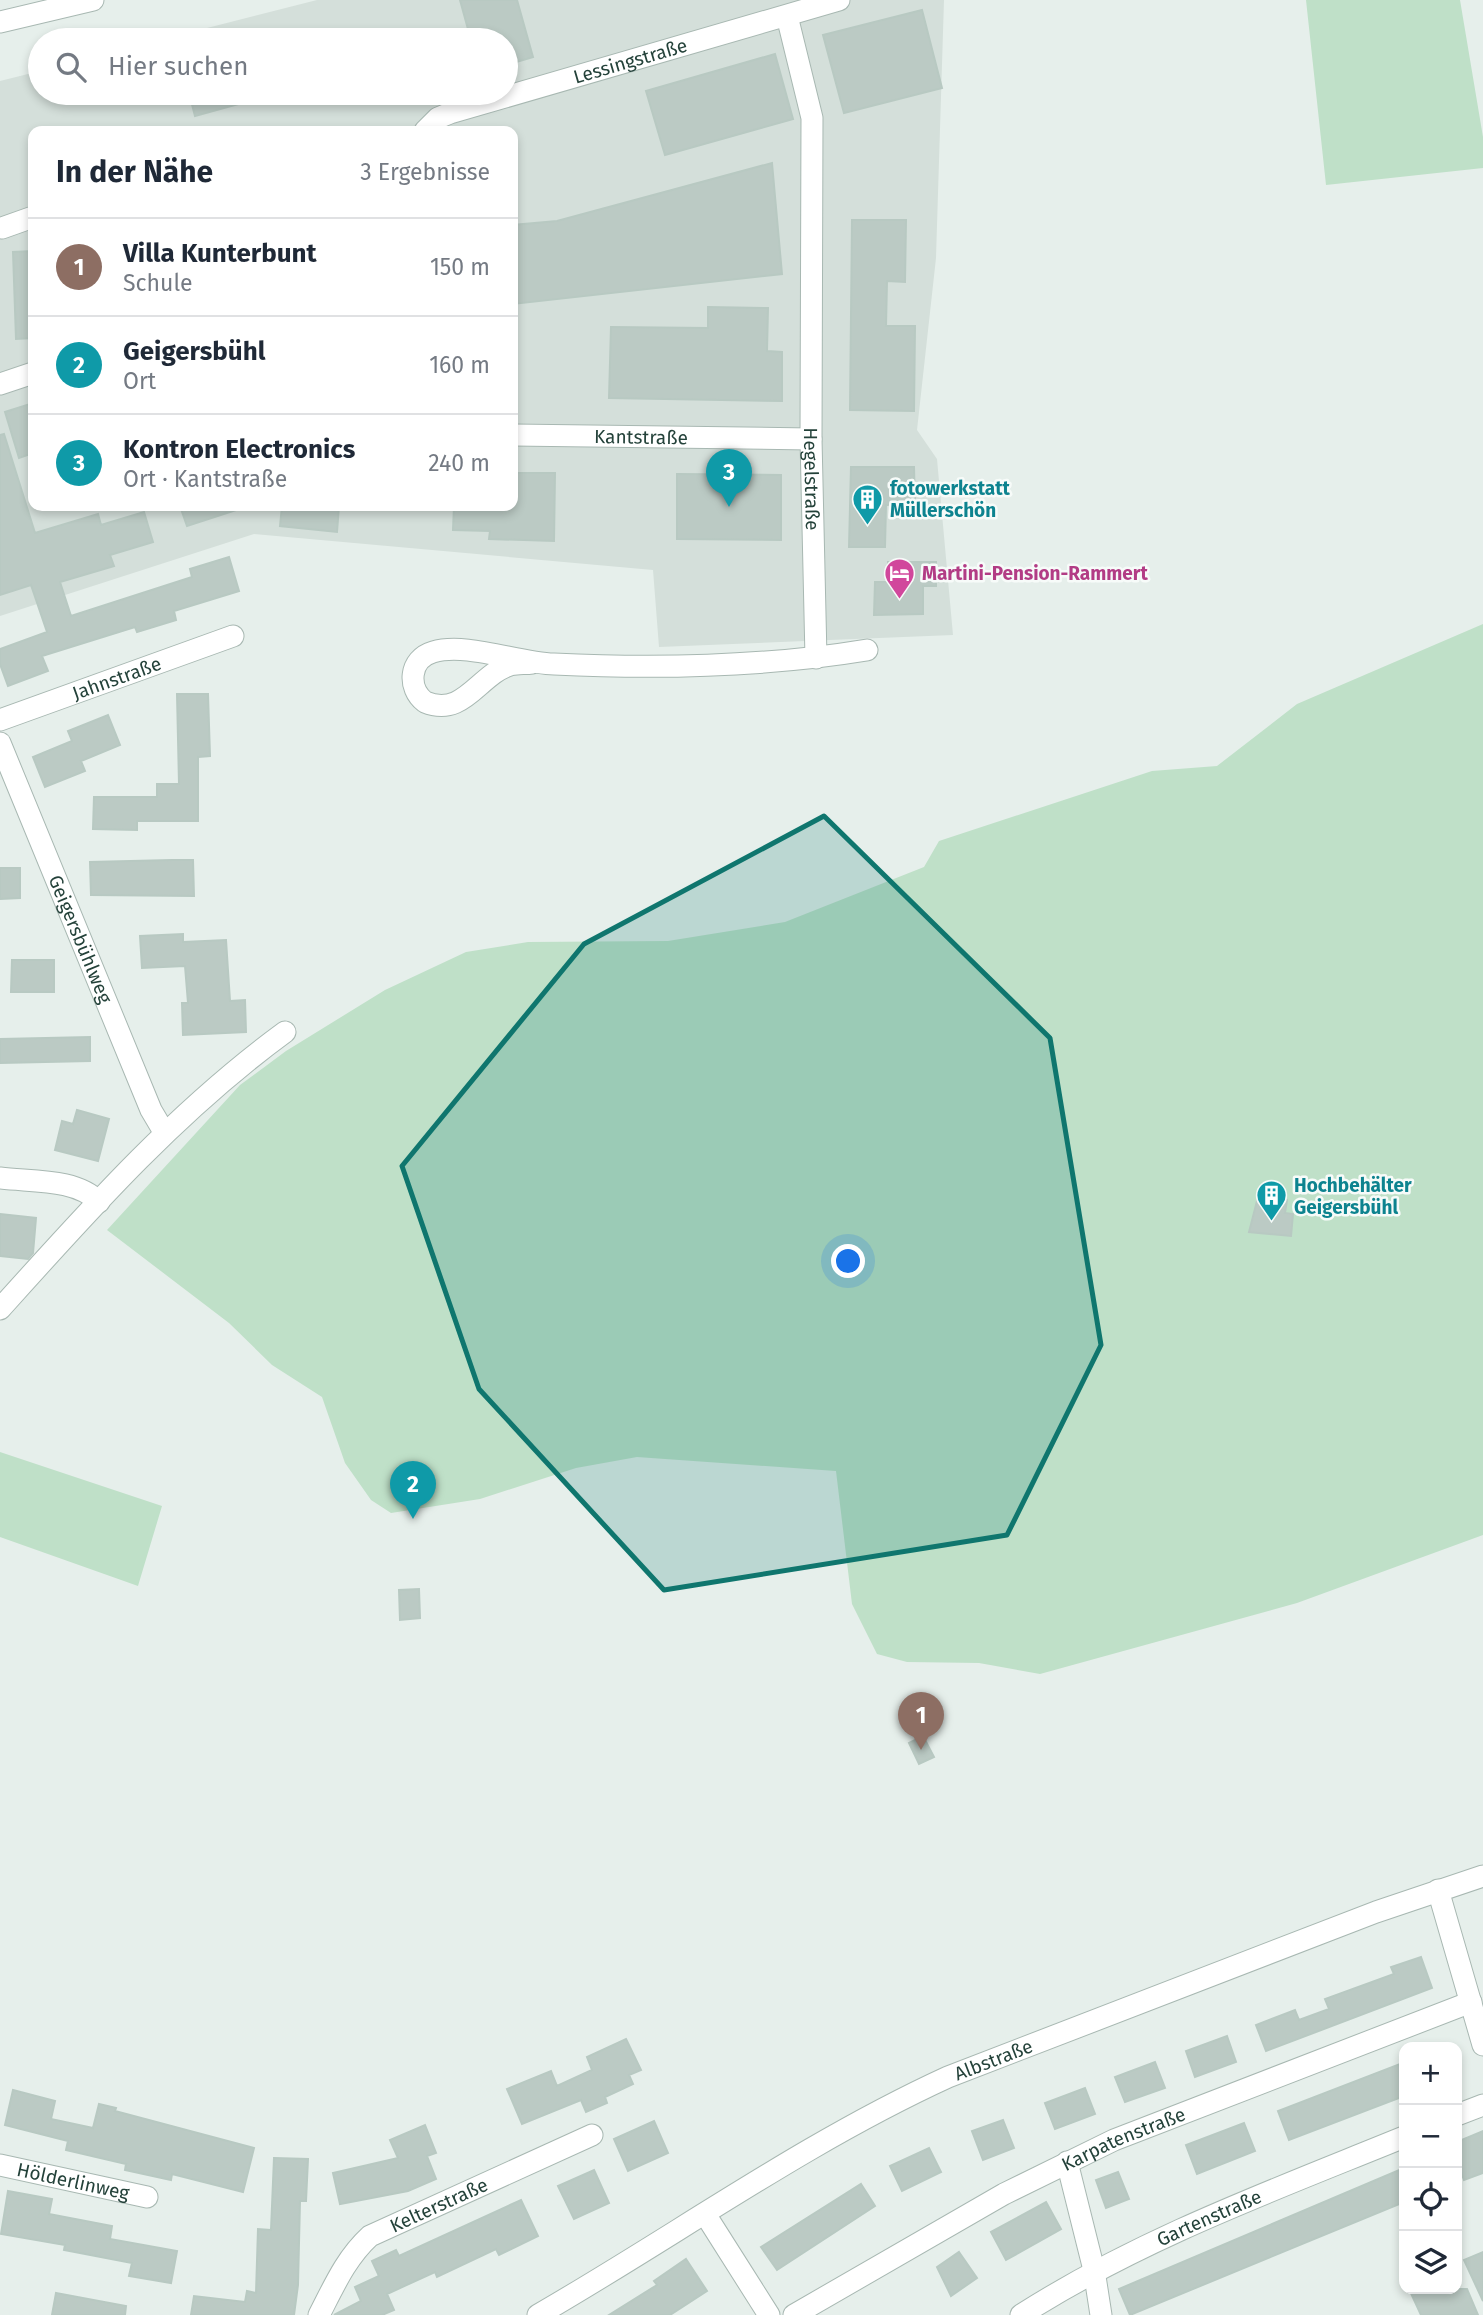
<!DOCTYPE html>
<html lang="de">
<meta charset="utf-8">
<style>
:root{--surface:#fff;--page:#f2f2f3;--text:#1f2937;--muted:#747a83;--line:#e0e1e3;--accent:#7f5249}
body{margin:0;font-family:"Fira Sans",sans-serif;background:var(--page);color:var(--text)}
.controls{position:absolute;right:21px;bottom:21px;display:grid;overflow:hidden;border-radius:14px;box-shadow:0 4px 10px #0003}
.controls button{width:63px;height:63px;display:grid;place-items:center;padding:0;border:0;border-bottom:2px solid var(--line);background:var(--surface);color:var(--text);font:35px sans-serif}
.you{position:absolute;left:849px;top:1262px;width:24px;height:24px;margin:-18px;border:5px solid #fff;border-radius:50%;background:#1a73e8;box-shadow:0 0 0 10px #1a73e833}
.badge{display:grid;place-items:center;width:46px;height:46px;border-radius:50%;background:var(--accent);color:#fff;font-size:23px;font-weight:700}
.pin{position:absolute;translate:-50% -58px;filter:drop-shadow(0 2px 4px #0008)}
.pin::after{content:'';position:absolute;top:37px;width:24px;height:21px;background:inherit;clip-path:polygon(0 0,100% 0,50% 100%)}
.list{margin:0;padding:0;list-style:none}
h2{display:flex;justify-content:space-between;align-items:center;height:91px;margin:0;padding:0 28px;font-size:30px}
h2 small{font-size:23px;font-weight:400;color:var(--muted)}
.list li{display:grid;grid-template-columns:46px 1fr auto;gap:21px;align-items:center;box-sizing:border-box;height:98px;padding:0 28px;border-top:2px solid var(--line)}
.list b{display:block;font-size:26px;white-space:nowrap}
.list p{margin:0;font-size:23px;white-space:nowrap;color:var(--muted)}
.list em{font-size:23px;font-style:normal;color:var(--muted)}
.icon{flex:none;width:38px;height:38px;fill:none;stroke:currentColor;stroke-width:2;stroke-linecap:round;stroke-linejoin:round}
.map{position:relative;flex:none;width:1483px;height:2315px;overflow:hidden}
.search{position:absolute;background:var(--surface);box-shadow:0 4px 10px #0003;left:28px;top:28px;width:490px;height:77px;display:flex;align-items:center;gap:18px;box-sizing:border-box;padding:0 24px;border-radius:38px;color:var(--muted);font-size:26px}
.panel{position:absolute;background:var(--surface);box-shadow:0 4px 10px #0003;left:28px;top:126px;width:490px;height:385px;border-radius:14px}
.map>svg:first-child{display:block}
.built{fill:#d4dfda;fill-rule:evenodd}
.green{fill:#bfe0c8}
.building{fill:#bbcac4;stroke:#b8c9c2;stroke-width:2}
.lines{fill:none;stroke-linecap:round;stroke-linejoin:round}
.minor-casing{stroke:#a8b8b2;stroke-width:23}
.minor{stroke:#fff;stroke-width:21}
.marked{fill:#0f766e;fill-opacity:0.2;stroke:#0f766e;stroke-width:5;stroke-linejoin:round}
.labels{text-anchor:middle;dominant-baseline:central;stroke-width:5;stroke-linejoin:round;paint-order:stroke}
.street-label{font-size:19px;fill:#24423a;stroke:#f7fbf9}
.culture-label{font-size:19px;font-weight:bold;fill:#0d838f;stroke:#f7fbf9;text-anchor:start}
.hotel-label{font-size:19px;font-weight:bold;fill:#b23c85;stroke:#f7fbf9;text-anchor:start}
</style>
<div class="map">
<svg width="1483" height="2315" viewBox="0 0 1483 2315">
<rect width="100%" height="100%" fill="#e6efeb"/>
<!-- built -->
<path class="built" d="M317,0H944L936,258L917,430L937,459L953,635L659,647L653,570L254,534L0,616V81L40,71V93H506V40H160ZM33,131H513V506H33Z"/>
<!-- green -->
<path class="green" d="M1306,0H1460L1483,137V168L1326,185Z
M1483,624V1535L1297,1603L1040,1674L979,1663L907,1662L877,1654L852,1604L836,1471L637,1457L576,1468L480,1499L391,1513L371,1500L345,1463L322,1397L272,1365L229,1323L107,1230L240,1085L286,1051L385,990L466,952L528,942L668,941L785,922L924,867L939,841L1152,771L1217,766L1297,704Z
M0,1452L162,1506L138,1586L0,1537Z"/>
<!-- building -->
<path class="building" d="M460,0H517L533,57L506,65V40H471Z
M922,10L942,88L844,113L823,35Z
M775,54L793,119L665,155L646,91Z
M189,93H259L260,98L195,116Z
M772,163L782,274L513,304V225L557,221Z
M852,220H906L905,282L887,281L886,326H915L914,411L850,410Z
M33,251V338L16,339L13,252Z
M708,307L768,308L767,351L782,352V401L609,398L611,327L708,328Z
M33,403V453L19,458L5,412Z
M4,434L35,533L98,514L101,525L144,512L153,542L110,555L114,566L60,582L71,616L192,577L190,569L229,557L239,591L174,611L176,620L137,632L135,627L42,656L48,671L8,686L0,664V649L47,632L31,585L0,595V435Z
M851,467H914L915,505H886L885,547H849Z
M513,473H555L554,541L489,539L490,531L453,530L454,506H513Z
M677,474L781,475V540L677,539Z
M180,506H238L239,509L187,526Z
M282,506H339L337,532L280,526Z
M888,562H936V586H923V614L874,615L875,582H888Z
M177,694H208L210,756L198,757V821H137V830L93,829L94,797H157V784H179Z
M108,715L120,745L81,761L85,771L45,787L33,757L72,741L68,731Z
M172,860H193L194,896L91,895L90,862Z
M0,868H20V898L0,899Z
M183,934V942L226,940L230,1001L245,1000L246,1032L183,1035L182,1003H188L185,966L142,968L140,936Z
M12,960H54V992H11Z
M90,1037V1061L0,1063V1039Z
M77,1110L109,1119L98,1161L55,1150L62,1121L73,1124Z
M1258,1197L1287,1200L1285,1213L1293,1214L1291,1236L1249,1232Z
M0,1214L36,1218L33,1253L28,1259L0,1256Z
M419,1589L420,1618L400,1620L399,1590Z
M923,1736L934,1757L919,1764L909,1743Z
M1421,1957L1432,1988L1266,2051L1256,2025L1295,2010L1299,2020L1329,2009L1325,1999L1394,1974L1391,1967Z
M1227,2036L1236,2062L1195,2077L1186,2051Z
M626,2039L641,2070L629,2075L633,2084L605,2097L607,2103L586,2112L581,2100L522,2124L507,2089L551,2071L557,2086L592,2070L587,2057Z
M1155,2062L1165,2088L1125,2102L1115,2077Z
M1400,2064L1404,2074V2096L1289,2140L1278,2111Z
M1085,2088L1095,2114L1055,2129L1045,2103Z
M13,2090L55,2101L51,2119L93,2128L99,2104L116,2108L115,2111L254,2148L243,2192L172,2174L171,2180L125,2170L126,2164L66,2150L68,2141L5,2125Z
M1003,2120L1014,2148L983,2160L972,2131Z
M654,2121L668,2153L628,2171L614,2139Z
M1244,2123L1255,2151L1197,2174L1186,2145Z
M425,2125L436,2153L427,2156L436,2179L408,2191L340,2204L333,2173L398,2158L390,2140Z
M1483,2131V2173L1464,2180L1457,2162V2142Z
M929,2148L941,2172L902,2191L890,2166Z
M274,2158L308,2159L306,2201H300L298,2285L294,2315H191L194,2296L245,2302L247,2291L256,2293L258,2229L271,2230Z
M1404,2168V2202L1130,2315L1119,2289Z
M594,2170L609,2203L574,2219L558,2186Z
M1118,2172L1129,2199L1106,2208L1096,2180Z
M861,2184L875,2206L777,2270L761,2247Z
M8,2191L52,2199L49,2214L112,2226L110,2239L177,2251L171,2283L129,2276L132,2263L64,2250L65,2245L1,2234Z
M521,2200L538,2236L499,2255L496,2249L437,2277L435,2272L387,2294L394,2310L382,2315H334L361,2301L355,2287L379,2276L372,2261L396,2250L399,2256Z
M1046,2202L1061,2229L1006,2260L991,2232Z
M959,2252L977,2278L951,2296L937,2267Z
M1483,2252V2301L1464,2260Z
M686,2259L707,2291L670,2315H609L657,2285L654,2281Z
M1409,2289H1467L1478,2315H1421Z
M56,2293L126,2306L125,2315H52Z"/>
<g class="lines">
<defs>
<g id="minor">
<path id="s1" d="M787,16L812,118L811,439L816,658"/>
<path d="M0,22L93,0"/>
<path id="s2" d="M425,131L438,118L450,113L839,0"/>
<path d="M2,228L33,217"/>
<path d="M0,384L33,373"/>
<path id="s3" d="M513,435L811,439"/>
<path d="M532,663C525,664 517,663 510,665C478,675 464,718 425,702C407,688 409,659 433,652C466,642 518,663 554,664C659,669 764,667 867,650"/>
<path id="s4" d="M0,720L233,636"/>
<path id="s5" d="M0,743L151,1110L164,1132"/>
<path d="M0,1178C32,1182 76,1178 99,1202"/>
<path d="M0,1309C89,1210 177,1111 285,1032"/>
<path d="M1438,1890L1483,2045"/>
<path d="M1457,2115L1483,2105"/>
<path d="M1067,2162L1094,2270L1101,2315"/>
<path id="s6" d="M0,2165L147,2197"/>
<path d="M705,2214L769,2315"/>
<path id="s7" d="M319,2315C334,2286 346,2258 370,2236L592,2135"/>
<path id="s8" d="M538,2315C675,2236 804,2143 948,2077L1376,1912L1483,1876"/>
<path id="s9" d="M794,2315L1004,2194L1114,2140L1471,2002"/>
<path id="s10" d="M1021,2315C1140,2239 1274,2190 1404,2137"/>
</g>
</defs>
<!-- minor casing -->
<use href="#minor" class="minor-casing"/>
<!-- minor -->
<use href="#minor" class="minor"/>
</g>
<!-- marked area -->
<path class="marked" d="M824,816L1050,1038L1101,1345L1007,1535L664,1590L479,1389L402,1166L584,944Z"/>
<!-- icons -->
<defs>
<symbol id="building-pin" viewBox="-11 -11 22 30"><path d="M0 17L-7.5 6A9.5 9.5 0 1 1 7.5 6Z" fill="#0f9aa8" stroke="#f7fbf9"/><path d="M-4-6H4V6H1V3H-1V6H-4ZM-2.5-4.3h1.7v1.8h-1.7ZM.8-4.3h1.7v1.8H.8ZM-2.5-1h1.7V.8h-1.7ZM.8-1h1.7V.8H.8Z" fill="#fff"/></symbol>
<symbol id="hotel-pin" viewBox="-11 -11 22 30"><path d="M0 17L-7.5 6A9.5 9.5 0 1 1 7.5 6Z" fill="#d1479c" stroke="#f7fbf9"/><path d="M-6-4.5h1.5V1H6V5H4.5V3h-9V5H-6ZM-4 0a1.8 1.8 0 1 1 3.6 0ZM.5 0V-2.5h3Q6-2.5 6 0Z" fill="#fff"/></symbol>
</defs>
<g fill-rule="evenodd">
<use href="#building-pin" x="850" y="482" width="35" height="47"/>
<use href="#hotel-pin" x="882" y="556" width="35" height="47"/>
<use href="#building-pin" x="1254" y="1178" width="35" height="47"/>
</g>
<g class="labels">
<!-- street labels -->
<g class="street-label">
<text stroke="none"><textPath href="#s2" startOffset="219">Lessingstraße</textPath></text>
<text stroke="none"><textPath href="#s3" startOffset="128">Kantstraße</textPath></text>
<text stroke="none"><textPath href="#s1" startOffset="466">Hegelstraße</textPath></text>
<text stroke="none"><textPath href="#s4" startOffset="124">Jahnstraße</textPath></text>
<text stroke="none"><textPath href="#s5" startOffset="212">Geigersbühlweg</textPath></text>
<text stroke="none"><textPath href="#s8" startOffset="523">Albstraße</textPath></text>
<text stroke="none"><textPath href="#s9" startOffset="374">Karpatenstraße</textPath></text>
<text stroke="none"><textPath href="#s6" startOffset="75">Hölderlinweg</textPath></text>
<text stroke="none"><textPath href="#s7" startOffset="170">Kelterstraße</textPath></text>
<text stroke="none"><textPath href="#s10" startOffset="212">Gartenstraße</textPath></text>
</g>
<!-- culture labels -->
<g class="culture-label">
<text x="890" y="488">fotowerkstatt<tspan x="890" dy="22">Müllerschön</tspan></text>
<text x="1294" y="1185">Hochbehälter<tspan x="1294" dy="22">Geigersbühl</tspan></text>
</g>
<!-- hotel labels -->
<g class="hotel-label">
<text x="922" y="573">Martini-Pension-Rammert</text>
</g>
</g>
</svg>
<div class="controls">
<button>+</button>
<button>−</button>
<button><svg class="icon" aria-label="locate" viewBox="0 0 24 24"><circle cx="12" cy="12" r="6"/><path d="M12 2v4M12 18v4M2 12h4M18 12h4"/></svg></button>
<button><svg class="icon" aria-label="layers" viewBox="0 0 24 24"><path d="M12 4l9 5-9 5-9-5zM3 14l9 5 9-5"/></svg></button>
</div>
<div class="you"></div>
<div class="pin badge" style="left:921px;top:1750px;background:#8d6e63">1</div>
<div class="pin badge" style="left:413px;top:1519px;background:#0f9aa8">2</div>
<div class="pin badge" style="left:729px;top:507px;background:#0f9aa8">3</div>
<div class="search"><svg class="icon" aria-label="search" viewBox="0 0 24 24"><circle cx="10" cy="10" r="6"/><path d="M15 15l6 6"/></svg>Hier suchen</div>
<section class="panel">
<h2>In der Nähe<small>3 Ergebnisse</small></h2>
<ul class="list">
<li><span class="badge" style="background:#8d6e63">1</span><div><b>Villa Kunterbunt</b><p>Schule</p></div><em>150 m</em></li>
<li><span class="badge" style="background:#0f9aa8">2</span><div><b>Geigersbühl</b><p>Ort</p></div><em>160 m</em></li>
<li><span class="badge" style="background:#0f9aa8">3</span><div><b>Kontron Electronics</b><p>Ort · Kantstraße</p></div><em>240 m</em></li>
</ul>
</section>
</div>
